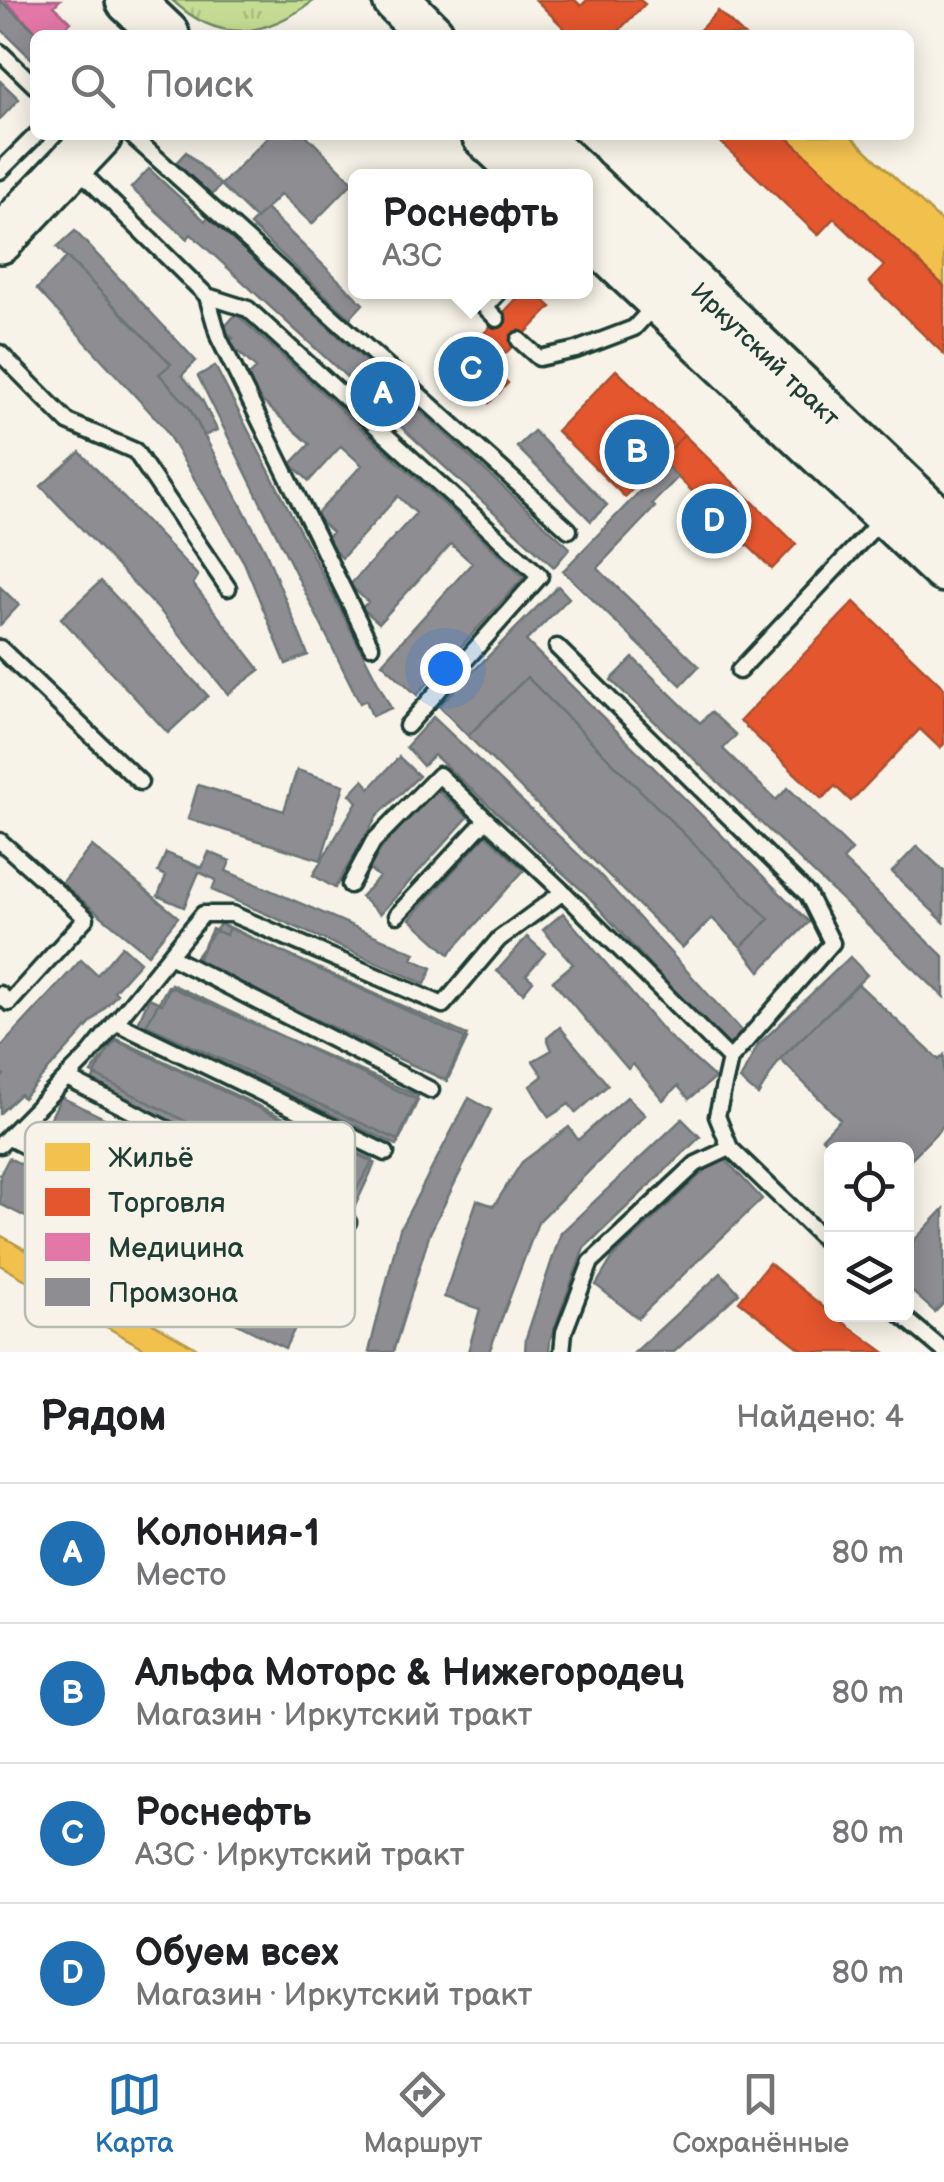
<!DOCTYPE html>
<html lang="ru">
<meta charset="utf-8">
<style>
:root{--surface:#fff;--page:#f6f6f6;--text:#202124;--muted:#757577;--line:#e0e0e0;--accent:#1f6fb2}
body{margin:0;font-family:"Balsamiq Sans",sans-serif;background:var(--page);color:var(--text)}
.controls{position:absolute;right:30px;bottom:30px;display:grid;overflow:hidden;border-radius:15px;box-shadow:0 5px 25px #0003}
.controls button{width:90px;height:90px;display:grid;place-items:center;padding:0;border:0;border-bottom:2px solid var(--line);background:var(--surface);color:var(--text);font:50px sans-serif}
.you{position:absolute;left:445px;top:668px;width:35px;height:35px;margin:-25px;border:8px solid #fff;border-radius:50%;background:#1a73e8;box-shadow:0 0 0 15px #1a73e833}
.badge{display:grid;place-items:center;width:65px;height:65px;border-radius:50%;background:var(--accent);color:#fff;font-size:32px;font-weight:700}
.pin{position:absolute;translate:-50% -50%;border:5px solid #fff;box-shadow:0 2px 10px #0006}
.popup{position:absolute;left:348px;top:169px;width:245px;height:130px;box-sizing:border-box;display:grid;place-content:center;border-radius:15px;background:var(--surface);filter:drop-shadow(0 2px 8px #0005);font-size:32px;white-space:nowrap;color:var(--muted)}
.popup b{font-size:38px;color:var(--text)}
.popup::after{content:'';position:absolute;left:50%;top:100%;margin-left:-20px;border:20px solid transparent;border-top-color:var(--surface)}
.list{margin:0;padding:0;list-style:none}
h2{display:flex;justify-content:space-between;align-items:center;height:130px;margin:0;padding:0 40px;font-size:42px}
h2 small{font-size:32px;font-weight:400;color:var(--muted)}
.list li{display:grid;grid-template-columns:65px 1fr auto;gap:30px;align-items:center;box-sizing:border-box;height:140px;padding:0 40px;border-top:2px solid var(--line)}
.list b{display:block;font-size:38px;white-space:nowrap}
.list p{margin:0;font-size:32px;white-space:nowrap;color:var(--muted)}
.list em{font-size:32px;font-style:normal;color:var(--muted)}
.icon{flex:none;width:55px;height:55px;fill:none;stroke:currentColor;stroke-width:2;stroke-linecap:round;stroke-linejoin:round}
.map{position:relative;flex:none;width:944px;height:1352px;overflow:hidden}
.search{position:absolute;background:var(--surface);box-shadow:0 5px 25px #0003;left:30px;right:30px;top:30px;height:110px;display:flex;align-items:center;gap:25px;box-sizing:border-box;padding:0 35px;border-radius:15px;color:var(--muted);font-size:38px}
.sheet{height:690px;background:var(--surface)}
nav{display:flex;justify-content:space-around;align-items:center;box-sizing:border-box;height:140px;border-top:2px solid var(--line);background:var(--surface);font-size:28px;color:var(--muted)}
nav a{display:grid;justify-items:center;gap:5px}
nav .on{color:var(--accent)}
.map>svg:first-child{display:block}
.grass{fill:url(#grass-tufts);stroke:#728d64;stroke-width:2.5}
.homes{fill:#f2c14e;stroke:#b39946;stroke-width:2.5}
.shops{fill:#e4572e;stroke:#a94f30;stroke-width:2.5}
.health{fill:#e377a8;stroke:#a86685;stroke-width:2.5}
.industry{fill:#8d8d92;stroke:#6c7576;stroke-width:2.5}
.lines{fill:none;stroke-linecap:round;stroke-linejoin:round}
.service-casing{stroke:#1f3d34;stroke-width:21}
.primary-casing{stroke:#1f3d34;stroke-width:52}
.service{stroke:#f7f3e8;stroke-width:14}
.primary{stroke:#f7f3e8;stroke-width:45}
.labels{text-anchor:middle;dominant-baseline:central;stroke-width:10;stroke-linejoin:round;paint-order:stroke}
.street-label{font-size:25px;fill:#1f3d34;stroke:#f7f3e8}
.key{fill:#f7f3e8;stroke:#b6bcb2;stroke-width:2.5}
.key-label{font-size:28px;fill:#1f3d34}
</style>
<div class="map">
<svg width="944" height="1352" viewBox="0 0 944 1352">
<defs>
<pattern id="grass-tufts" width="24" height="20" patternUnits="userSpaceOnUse" patternTransform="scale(2.5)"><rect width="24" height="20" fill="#c5dd93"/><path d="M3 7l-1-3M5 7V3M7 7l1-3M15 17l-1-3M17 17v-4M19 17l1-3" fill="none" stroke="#a9bf7f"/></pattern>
</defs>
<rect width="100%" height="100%" fill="#f7f3e8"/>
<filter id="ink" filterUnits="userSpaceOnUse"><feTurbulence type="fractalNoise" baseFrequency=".01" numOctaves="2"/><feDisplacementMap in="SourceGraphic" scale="20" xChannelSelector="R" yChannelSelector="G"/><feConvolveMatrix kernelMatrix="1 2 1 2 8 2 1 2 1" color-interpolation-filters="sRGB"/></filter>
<g filter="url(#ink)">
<!-- grass -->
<path class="grass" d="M172,0H315C265,36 221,46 172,0Z"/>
<!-- homes -->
<path class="homes" d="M785,135H850L944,224V286Z
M0,1235L203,1352H150L0,1265Z"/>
<!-- shops -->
<path class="shops" d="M536,0H575L581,6L587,0H640L645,4L620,29L625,35H571Z
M718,11L744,35H695Z
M713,135H785L944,286V354L869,282L884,266L834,218L818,235Z
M523,292H534L551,307L491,368L508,383L489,403L444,362L463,341L471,347Z
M616,370L684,435L625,497L557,431Z
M684,435L796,544L772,569L660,460Z
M854,602L944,688V744L940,748L920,729L851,801L835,786L822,799L740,721Z
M769,1263L832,1314L884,1352H805L739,1301Z"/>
<!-- health -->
<path class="health" d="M4,0H60L54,6L71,22L58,35H40Z"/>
<!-- industry -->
<path class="industry" d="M0,0L40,35H35V62L0,28Z
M0,81L19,99L0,119Z
M270,135H306L353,182L312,224L281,194L256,219L221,185Z
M186,152L221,185L209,198L174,165Z
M149,169L205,221L208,217L570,548L554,567L191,234L187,239L131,188Z
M266,209L363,304L350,318L250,225Z
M75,231L196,361L182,375L202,400L217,430L204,436L189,407L159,374L171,364L57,247Z
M67,257L171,364L159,374L189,407L265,550L308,655L286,664L244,562L163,426L37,289Z
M236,314L524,577L417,695L382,663L472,563L451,544L379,623L362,608L368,602L350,585L416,513L398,496L342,558L324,541L332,532L315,516L362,465L341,446L309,481L291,464L310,444L242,383L256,368L228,342L233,338L223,329Z
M215,366L391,708L372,716L366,700L360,703L198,376Z
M534,431L607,505L591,521L517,447Z
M80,452L198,576L193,584L260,670L228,694L162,613L41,486Z
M660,460L678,477L652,504L655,507L597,568L699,666L681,685L563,571L642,489L637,484Z
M101,581L208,696L168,733L61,618Z
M558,586L569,598L526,641L809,922L760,971L741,947L769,919L527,677L468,736L439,706Z
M0,587L19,605L0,625Z
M633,658L700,723L711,712L736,735L723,749L776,800L788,788L852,850L843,860L944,957V997L611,680Z
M527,677L769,919L741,947L712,918L682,948L468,736Z
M433,717L602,877L743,1033L725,1048L586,894L434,755L423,766L406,747Z
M399,757L419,776L377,816L335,888L313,875L357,802L350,794L363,780L370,788Z
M297,770L344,785L321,860L188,819L198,785L284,811Z
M435,788L468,817L380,914L361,897L379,877L366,866Z
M486,835L524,870L449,954L410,919Z
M92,846L178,917L148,954L61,883Z
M917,846L944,871V922L892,872Z
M209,852L230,861L226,871L415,953L412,959L432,968L425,984L212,890L216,880L199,872L184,907L158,896L166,876L158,872L166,853L202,868Z
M563,913L667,1035L715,1078L689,1099L678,1086L663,1100L633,1064L628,1069L553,981L573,964L543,930Z
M220,924L467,1035L446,1080L190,965Z
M229,927L467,1039L447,1081L196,963L212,929L226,935Z
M527,937L545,953L526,975L533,981L523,993L497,971Z
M122,946L140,962L114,991L117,994L23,1098L20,1094L0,1113V1079L4,1075L0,1072V1048L81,960L97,975Z
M850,957L867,975L780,1059L758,1095L740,1080L758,1045Z
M171,984L418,1100L397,1145L138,1023L149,998L162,1004Z
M858,984L939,1060L944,1055V1125L906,1164V1150H835L822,1138L840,1119L780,1059Z
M168,986L418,1096L398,1140L146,1025Z
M560,1027L608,1085L576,1113L569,1104L549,1117L530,1086L543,1076L533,1061L552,1050L547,1038Z
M113,1039L375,1163L354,1208L91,1083Z
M117,1039L373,1160L348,1204L91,1073Z
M61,1097L338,1232L316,1278L39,1142Z
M627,1097L645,1115L538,1222L489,1352H468L480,1309L444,1297L477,1200L494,1206L522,1162L569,1127L578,1140Z
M469,1098L491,1110L430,1233L393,1352H369L400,1229Z
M682,1119L700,1137L584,1248L550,1340L549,1352H525L526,1338L561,1233Z
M721,1155L762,1199L638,1318L596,1285L613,1257Z
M9,1158L305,1308L285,1348L0,1204V1175Z
M944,1209V1303L935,1312L906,1286V1249Z
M721,1273L739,1293L674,1352H635Z"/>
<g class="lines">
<defs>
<path id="service" d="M0,52L35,86
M131,135L569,530
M76,167L207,296L248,309L540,576L407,726
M0,171L36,135
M207,296L219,338L371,646
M497,319L485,307L499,292
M519,340L539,358L576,350L634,328L655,305
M0,353L68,422L135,451L228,588
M557,647L808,895L832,943L730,1059L717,1116L730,1148L832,1247
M0,648L140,782
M739,671L882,519
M0,841L86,918L9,1003L0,994
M350,885L373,842L439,775L563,892
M397,915L486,820
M169,956L431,1090
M115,1022L386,1153
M67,1078L348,1222
M9,1138L309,1291
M0,1145L90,1054L203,914H232L443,1005L499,939L563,892L730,1059
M900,1314L944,1351
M562,1352L564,1332L591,1262L696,1164L730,1148"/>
<g id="primary">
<path d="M129,0L166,35"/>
<path d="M396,0L431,35"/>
<path d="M485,135L529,176"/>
<path d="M535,135L579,176"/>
<path id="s1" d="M586,183L944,526"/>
<path d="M586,231L944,569"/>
<path d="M0,240L99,135"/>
</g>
</defs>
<!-- service casing -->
<use href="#service" class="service-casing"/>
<!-- primary casing -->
<use href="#primary" class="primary-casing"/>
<!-- service -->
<use href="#service" class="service"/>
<!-- primary -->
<use href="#primary" class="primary"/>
</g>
</g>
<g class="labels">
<!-- street labels -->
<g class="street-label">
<text stroke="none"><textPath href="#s1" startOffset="248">Иркутский тракт</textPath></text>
</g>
</g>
<!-- legend -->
<rect x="25" y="1122" width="330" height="205" rx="15" class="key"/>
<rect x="45" y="1143" width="45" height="28" fill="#f2c14e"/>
<rect x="45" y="1188" width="45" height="28" fill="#e4572e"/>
<rect x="45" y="1233" width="45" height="28" fill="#e377a8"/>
<rect x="45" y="1278" width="45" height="28" fill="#8d8d92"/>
<g class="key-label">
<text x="108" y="1167">Жильё</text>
<text x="108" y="1212">Торговля</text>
<text x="108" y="1257">Медицина</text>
<text x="108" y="1302">Промзона</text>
</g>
</svg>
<div class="controls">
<button><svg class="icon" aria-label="locate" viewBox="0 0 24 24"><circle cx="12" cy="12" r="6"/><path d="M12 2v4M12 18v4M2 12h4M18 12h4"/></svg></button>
<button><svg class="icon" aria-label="layers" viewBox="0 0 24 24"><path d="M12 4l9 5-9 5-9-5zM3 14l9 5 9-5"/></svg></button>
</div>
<div class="you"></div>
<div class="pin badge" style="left:383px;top:394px">A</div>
<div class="pin badge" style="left:637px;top:452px">B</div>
<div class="pin badge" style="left:471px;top:369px">C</div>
<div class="popup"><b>Роснефть</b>АЗС</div>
<div class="pin badge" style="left:714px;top:521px">D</div>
<div class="search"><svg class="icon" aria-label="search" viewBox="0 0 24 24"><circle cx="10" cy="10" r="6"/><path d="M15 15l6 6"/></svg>Поиск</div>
</div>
<section class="sheet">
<h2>Рядом<small>Найдено: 4</small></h2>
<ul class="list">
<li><span class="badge">A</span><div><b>Колония-1</b><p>Место</p></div><em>80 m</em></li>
<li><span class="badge">B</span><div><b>Альфа Моторс &amp; Нижегородец</b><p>Магазин · Иркутский тракт</p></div><em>80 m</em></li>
<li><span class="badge">C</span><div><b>Роснефть</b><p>АЗС · Иркутский тракт</p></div><em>80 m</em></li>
<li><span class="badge">D</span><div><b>Обуем всех</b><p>Магазин · Иркутский тракт</p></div><em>80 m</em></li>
</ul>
</section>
<nav>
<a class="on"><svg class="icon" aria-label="map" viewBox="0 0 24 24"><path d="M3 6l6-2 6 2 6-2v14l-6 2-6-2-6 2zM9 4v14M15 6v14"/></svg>Карта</a>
<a><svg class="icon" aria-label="directions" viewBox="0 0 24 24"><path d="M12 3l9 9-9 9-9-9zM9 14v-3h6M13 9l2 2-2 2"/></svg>Маршрут</a>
<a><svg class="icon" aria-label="saved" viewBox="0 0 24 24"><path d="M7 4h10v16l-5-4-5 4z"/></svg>Сохранённые</a>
</nav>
